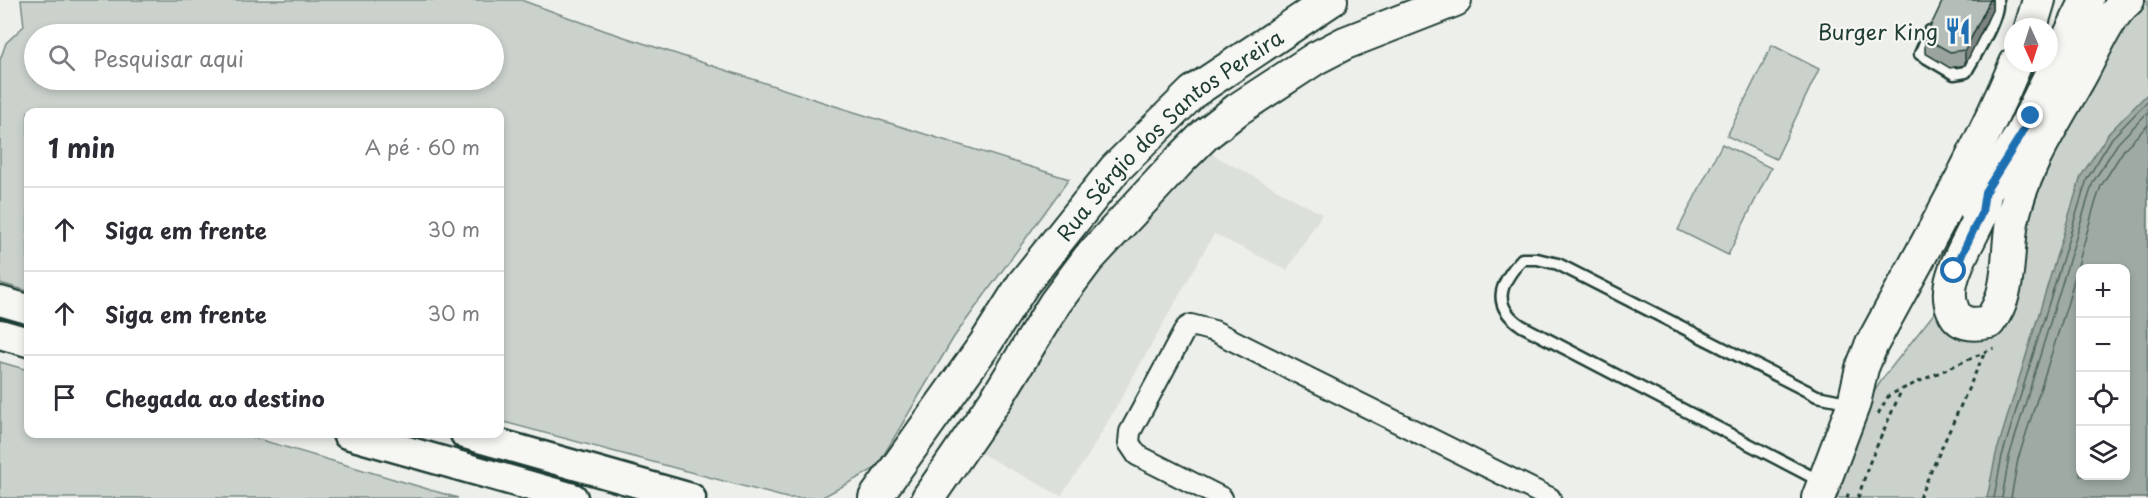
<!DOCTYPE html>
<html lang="pt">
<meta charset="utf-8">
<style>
:root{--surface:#fff;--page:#f7f7f7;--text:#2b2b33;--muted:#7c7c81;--line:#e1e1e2}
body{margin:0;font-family:"Playpen Sans",sans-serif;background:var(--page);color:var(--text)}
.controls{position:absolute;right:18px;bottom:18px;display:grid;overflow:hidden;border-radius:12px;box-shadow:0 3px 9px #0003}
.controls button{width:54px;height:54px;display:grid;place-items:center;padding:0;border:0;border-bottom:2px solid var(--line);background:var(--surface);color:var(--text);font:30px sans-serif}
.compass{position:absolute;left:2004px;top:18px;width:54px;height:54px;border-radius:50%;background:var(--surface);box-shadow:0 3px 9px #0003;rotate:177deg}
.stop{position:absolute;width:18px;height:18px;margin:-14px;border:4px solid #1f6fb2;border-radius:50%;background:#fff}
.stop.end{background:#1f6fb2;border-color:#fff;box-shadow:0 2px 6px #0008}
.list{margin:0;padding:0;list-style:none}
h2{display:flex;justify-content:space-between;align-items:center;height:78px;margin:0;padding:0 24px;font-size:26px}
h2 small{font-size:20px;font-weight:400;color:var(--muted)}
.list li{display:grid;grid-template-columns:39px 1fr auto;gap:18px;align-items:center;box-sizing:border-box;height:84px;padding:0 24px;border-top:2px solid var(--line)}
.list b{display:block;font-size:22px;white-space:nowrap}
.list em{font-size:20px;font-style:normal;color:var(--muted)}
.icon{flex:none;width:33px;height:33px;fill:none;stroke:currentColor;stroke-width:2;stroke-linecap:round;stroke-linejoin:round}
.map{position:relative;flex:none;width:2148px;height:498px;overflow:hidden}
.search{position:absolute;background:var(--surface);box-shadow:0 3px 9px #0003;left:24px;top:24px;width:480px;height:66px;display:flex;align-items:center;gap:15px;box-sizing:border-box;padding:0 21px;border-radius:33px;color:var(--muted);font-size:22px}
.panel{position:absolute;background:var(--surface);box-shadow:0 3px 9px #0003;left:24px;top:108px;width:480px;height:330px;border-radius:12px}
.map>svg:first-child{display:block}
.built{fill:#dce0db}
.green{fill:#cbd2cc;stroke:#758880;stroke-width:1.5;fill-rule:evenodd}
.water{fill:#9faaa4;stroke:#6c7e77;stroke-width:1.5;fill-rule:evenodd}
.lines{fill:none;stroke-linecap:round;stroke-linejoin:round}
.shore{stroke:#526961;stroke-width:1.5}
.lane-casing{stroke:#1f3d34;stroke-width:15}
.street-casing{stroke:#1f3d34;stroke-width:24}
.secondary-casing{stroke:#1f3d34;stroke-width:33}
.primary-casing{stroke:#1f3d34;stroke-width:36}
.path{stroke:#1f3d34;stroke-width:3;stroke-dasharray:4.5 4.5;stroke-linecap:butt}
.lane{stroke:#f6f6f2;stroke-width:10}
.street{stroke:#f6f6f2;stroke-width:20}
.secondary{stroke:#f6f6f2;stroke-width:28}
.primary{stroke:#f6f6f2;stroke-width:32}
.wall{fill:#9ba39e;stroke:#1f3d34;stroke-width:1.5}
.shaded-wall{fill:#7e8481;stroke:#1f3d34;stroke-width:1.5}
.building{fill:#b4bdb8;stroke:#1f3d34;stroke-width:1.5}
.route{stroke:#1f6fb2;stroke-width:8}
.labels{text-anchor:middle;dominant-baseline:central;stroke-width:4.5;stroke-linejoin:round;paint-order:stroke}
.poi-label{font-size:21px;fill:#1f3d34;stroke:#f6f6f2;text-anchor:end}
.street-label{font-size:21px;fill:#1f3d34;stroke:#f6f6f2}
</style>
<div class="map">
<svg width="2148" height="498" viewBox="0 0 2148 498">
<rect width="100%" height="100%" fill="#edefea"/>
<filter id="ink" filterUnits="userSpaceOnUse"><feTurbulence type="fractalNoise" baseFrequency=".0167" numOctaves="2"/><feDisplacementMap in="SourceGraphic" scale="12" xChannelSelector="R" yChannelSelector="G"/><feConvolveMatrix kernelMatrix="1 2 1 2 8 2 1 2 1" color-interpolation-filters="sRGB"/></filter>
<g filter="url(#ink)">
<!-- built -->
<path class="built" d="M1208,152L1322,214L1287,270L1214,234L1090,453L1061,496L980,453L1060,319L1123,244Z"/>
<!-- green -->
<path class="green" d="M21,0H521L606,31L835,106L1069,179L954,337L876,468L821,498H787L500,421V112H28V291L0,283V60L6,43L24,26ZM34,34H494V80H34Z
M2143,0H2148V498H1835L1870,398L1883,378L1939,307L1973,337L2022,238L2035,186L2130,9ZM2080,268H2126V476H2080Z
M1772,45L1819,69L1776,159L1727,136Z
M1722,144L1771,168L1728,255L1678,230Z
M0,362L28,370V434H241L458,498H0Z"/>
<!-- water -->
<path class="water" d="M2148,93L2147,498H1987L1996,454L2081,176L2108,134ZM2080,268H2126V476H2080Z"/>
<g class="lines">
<!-- shore -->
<path class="shore" d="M1994,498L2002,456L2087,179L2112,138L2148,101
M2002,498L2009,457L2093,182L2118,143L2148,112
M2011,498L2018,459L2068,302L2093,210L2101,186L2125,148L2148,125"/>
<defs>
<path id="lane" d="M1930,31L1920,54L1954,74L1966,72C1975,55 2000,18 1997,0
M1820,481L1522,326C1490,305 1500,283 1522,259H1537L1558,264L1817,396L1852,403"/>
<path id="street" d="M1222,498L1137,455L1129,443L1130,432L1186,328L1191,325L1214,331L1550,498"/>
<path id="secondary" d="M0,301L28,309
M0,334L28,342
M347,434L573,498
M465,434L691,498"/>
<g id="primary">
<path d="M2031,27L2039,0"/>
<path d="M1985,192C1984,200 1983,208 1981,215C1970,242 1940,282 1953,310C1959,326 1975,325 1989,322C2012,293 2006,257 2012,222C2022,169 2056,120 2082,73C2094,51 2108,16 2128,0"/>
<path d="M1975,209L2021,135L2087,0"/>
<path id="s1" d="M875,498L985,344L1023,284L1115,169L1193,92L1331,0"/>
<path d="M928,498L998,396L1055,303L1088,259L1180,160L1205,135L1238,109L1316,58L1345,43L1455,0"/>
<path d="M1818,498L1854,403L1862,368L1871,346C1921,253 1975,161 2016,63"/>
</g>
</defs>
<!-- lane casing -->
<use href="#lane" class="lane-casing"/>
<!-- street casing -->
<use href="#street" class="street-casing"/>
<!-- secondary casing -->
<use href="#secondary" class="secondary-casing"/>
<!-- primary casing -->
<use href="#primary" class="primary-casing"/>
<!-- path -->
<path class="path" d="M1878,414L1889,395L1994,348
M1847,498L1849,491
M1858,498L1869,464L1902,389
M1919,498L1984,354"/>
<!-- lane -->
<use href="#lane" class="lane"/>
<!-- street -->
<use href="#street" class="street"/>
<!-- secondary -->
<use href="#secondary" class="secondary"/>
<!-- primary -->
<use href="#primary" class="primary"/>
</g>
<!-- wall -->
<path class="wall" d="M1992,0V10L1965,65L1950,68L1925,53V38Z"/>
<!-- shaded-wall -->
<path class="shaded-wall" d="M1990,0H1992V10L1965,65V50Z"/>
<!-- building -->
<path class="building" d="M1943,0H1990L1965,50L1950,52L1925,38Z"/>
</g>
<g class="lines" filter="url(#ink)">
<!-- route -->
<path class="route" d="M1954,271L1982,212L1985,192L2021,135L2031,116"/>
</g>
<!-- icons -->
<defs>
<symbol id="restaurant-bare" viewBox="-9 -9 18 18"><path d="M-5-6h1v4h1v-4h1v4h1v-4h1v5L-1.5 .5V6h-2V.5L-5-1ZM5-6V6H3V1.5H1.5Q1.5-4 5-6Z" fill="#1f6fb2" stroke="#f6f6f2" stroke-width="2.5" paint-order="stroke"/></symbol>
</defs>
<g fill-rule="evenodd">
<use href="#restaurant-bare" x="1939" y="12" width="38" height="38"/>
</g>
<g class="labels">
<!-- poi labels -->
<g class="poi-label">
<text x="1938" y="31">Burger King</text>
</g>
<!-- street labels -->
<g class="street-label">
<text stroke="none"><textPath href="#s1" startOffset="471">Rua Sérgio dos Santos Pereira</textPath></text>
</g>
</g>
</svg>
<div class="controls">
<button>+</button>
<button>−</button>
<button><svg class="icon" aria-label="locate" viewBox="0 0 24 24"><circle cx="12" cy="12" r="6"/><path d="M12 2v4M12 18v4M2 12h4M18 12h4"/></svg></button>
<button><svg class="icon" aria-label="layers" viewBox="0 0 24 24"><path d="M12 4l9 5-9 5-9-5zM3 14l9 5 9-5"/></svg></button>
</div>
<svg class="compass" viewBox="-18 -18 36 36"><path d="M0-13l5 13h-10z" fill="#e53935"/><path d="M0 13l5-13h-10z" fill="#7c7c81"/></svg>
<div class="stop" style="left:1954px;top:271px"></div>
<div class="stop end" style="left:2031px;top:116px"></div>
<div class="search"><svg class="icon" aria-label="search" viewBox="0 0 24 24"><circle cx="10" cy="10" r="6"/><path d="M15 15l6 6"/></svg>Pesquisar aqui</div>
<section class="panel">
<h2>1 min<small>A pé · 60 m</small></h2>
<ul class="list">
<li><svg class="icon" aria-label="ahead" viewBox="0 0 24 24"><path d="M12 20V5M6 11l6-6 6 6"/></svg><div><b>Siga em frente</b></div><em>30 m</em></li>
<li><svg class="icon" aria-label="ahead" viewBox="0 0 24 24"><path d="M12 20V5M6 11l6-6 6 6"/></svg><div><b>Siga em frente</b></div><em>30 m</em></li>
<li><svg class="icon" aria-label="arrive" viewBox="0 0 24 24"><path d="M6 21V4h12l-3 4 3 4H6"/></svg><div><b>Chegada ao destino</b></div></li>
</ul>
</section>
</div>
